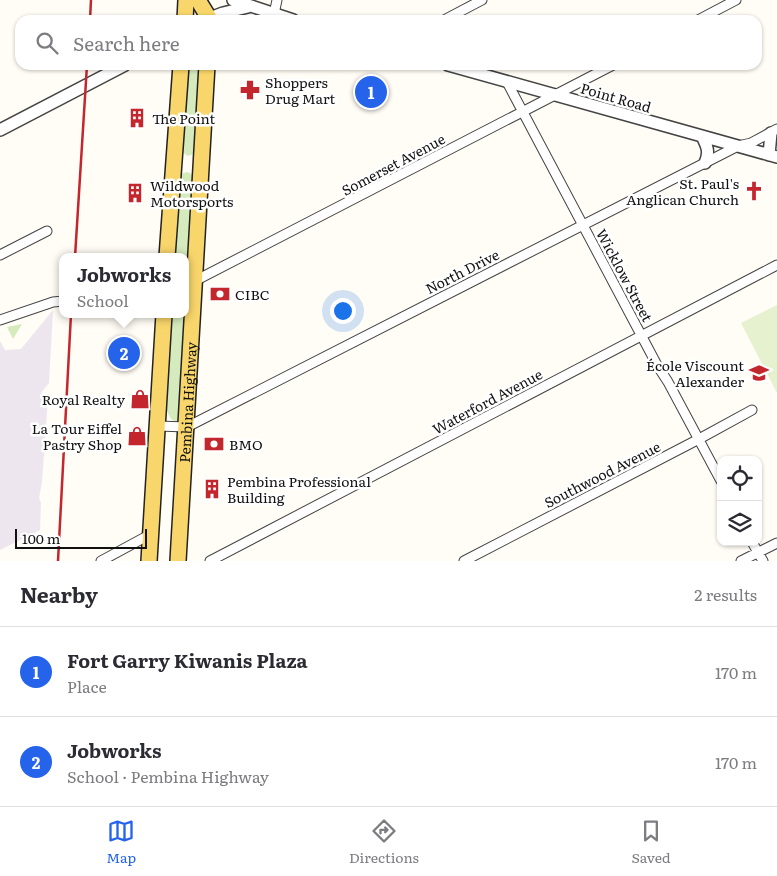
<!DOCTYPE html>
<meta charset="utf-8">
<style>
:root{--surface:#fff;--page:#f2f2f3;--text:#2b2b33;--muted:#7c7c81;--line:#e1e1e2;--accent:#2563eb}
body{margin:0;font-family:Literata,serif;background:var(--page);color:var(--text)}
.controls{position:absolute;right:15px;bottom:15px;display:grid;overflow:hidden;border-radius:10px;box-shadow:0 1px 4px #0004}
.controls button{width:45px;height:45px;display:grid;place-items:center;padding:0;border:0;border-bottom:1px solid var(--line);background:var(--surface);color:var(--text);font:25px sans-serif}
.scale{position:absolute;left:15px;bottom:12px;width:132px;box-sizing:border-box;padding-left:5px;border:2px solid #111;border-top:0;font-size:14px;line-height:18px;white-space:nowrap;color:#111;-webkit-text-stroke:4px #fff;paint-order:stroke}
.you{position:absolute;left:342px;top:310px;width:18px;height:18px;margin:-12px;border:4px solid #fff;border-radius:50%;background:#1a73e8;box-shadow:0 0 0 8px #1a73e833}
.badge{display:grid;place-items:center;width:32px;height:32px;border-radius:50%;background:var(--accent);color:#fff;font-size:16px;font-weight:700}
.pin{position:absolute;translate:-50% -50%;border:2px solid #fff;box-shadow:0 1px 5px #0006}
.popup{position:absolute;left:59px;top:253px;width:130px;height:65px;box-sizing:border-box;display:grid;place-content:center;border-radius:10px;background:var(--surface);filter:drop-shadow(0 1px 4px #0005);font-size:16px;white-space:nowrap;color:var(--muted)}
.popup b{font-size:19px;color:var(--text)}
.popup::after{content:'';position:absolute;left:50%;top:100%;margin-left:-10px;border:10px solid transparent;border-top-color:var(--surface)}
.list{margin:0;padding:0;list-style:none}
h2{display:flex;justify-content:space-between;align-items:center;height:65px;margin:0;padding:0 20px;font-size:21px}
h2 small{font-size:16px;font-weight:400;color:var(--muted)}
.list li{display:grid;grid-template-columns:32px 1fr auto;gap:15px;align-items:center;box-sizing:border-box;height:90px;padding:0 20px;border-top:1px solid var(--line)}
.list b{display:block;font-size:19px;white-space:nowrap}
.list p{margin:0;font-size:16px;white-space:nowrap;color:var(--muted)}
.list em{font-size:16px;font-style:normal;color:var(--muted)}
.icon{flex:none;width:28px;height:28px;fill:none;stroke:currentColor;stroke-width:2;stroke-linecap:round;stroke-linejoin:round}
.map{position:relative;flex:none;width:777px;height:561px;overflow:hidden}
.search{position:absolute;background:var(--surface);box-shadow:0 1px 4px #0004;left:15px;right:15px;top:15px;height:55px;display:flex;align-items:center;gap:12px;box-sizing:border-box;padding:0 18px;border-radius:15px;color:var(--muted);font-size:19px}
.sheet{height:245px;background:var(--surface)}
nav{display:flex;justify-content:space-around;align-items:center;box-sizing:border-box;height:70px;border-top:1px solid var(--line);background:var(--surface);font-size:14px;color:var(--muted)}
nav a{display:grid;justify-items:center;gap:2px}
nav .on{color:var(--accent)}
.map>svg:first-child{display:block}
.industrial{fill:#eee6ef}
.green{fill:#d5ebbd}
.pitch{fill:#e6f2cf}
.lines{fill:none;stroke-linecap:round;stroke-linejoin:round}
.minor-casing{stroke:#444;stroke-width:11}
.tertiary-casing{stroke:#444;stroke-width:14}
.primary-casing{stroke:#222;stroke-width:18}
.minor{stroke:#fff;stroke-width:9}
.tertiary{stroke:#fff;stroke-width:11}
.primary{stroke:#f9d66b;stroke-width:15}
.rail{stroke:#c4262e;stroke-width:2.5}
.labels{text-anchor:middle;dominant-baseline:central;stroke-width:5;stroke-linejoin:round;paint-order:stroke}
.poi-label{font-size:14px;fill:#111;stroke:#fff;text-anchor:start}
.street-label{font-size:14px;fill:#111;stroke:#fff}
</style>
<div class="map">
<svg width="777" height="561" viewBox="0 0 777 561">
<rect width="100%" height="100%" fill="#fffdf5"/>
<!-- industrial -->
<path class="industrial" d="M53,310L49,383L41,393L48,398L42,482L39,498L41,503L40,530L0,550V341L5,350L21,349Z"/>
<!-- green -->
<path class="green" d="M186,65H201L196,153L188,156L182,152Z
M188,172L194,176L189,278L185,282V257H175L179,177L183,173Z
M171,314H185L180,420L176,422L171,419L166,409Z
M22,324L13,339L7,327Z"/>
<!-- pitch -->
<path class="pitch" d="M777,305V393L741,323Z"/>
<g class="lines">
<defs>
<path id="minor" d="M274,14L277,0
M444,20L482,0
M698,20L736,0
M507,82L657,365L668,382L721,481
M0,255L47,231
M185,286L613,65
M0,320L53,302L63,301
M158,426L187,427L738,146L751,143L777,129
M752,542L763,561
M101,561L151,534
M210,561L777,265
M464,561L699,439L752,410
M741,561L777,543"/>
<path id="tertiary" d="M233,0L293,20
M205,20L223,13L248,7
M448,65L777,157
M0,130L125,65
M702,136C707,146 710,152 705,163
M769,155L771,133"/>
<g id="primary">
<path d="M198,0L209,18"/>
<path d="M185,20L186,0"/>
<path d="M167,257L181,65"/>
<path d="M149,561L164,314"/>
<path id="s1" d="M178,561L207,65"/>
</g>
</defs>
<!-- minor casing -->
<use href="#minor" class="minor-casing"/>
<!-- tertiary casing -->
<use href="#tertiary" class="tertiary-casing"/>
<!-- primary casing -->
<use href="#primary" class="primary-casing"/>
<!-- minor -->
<use href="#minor" class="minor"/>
<!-- tertiary -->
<use href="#tertiary" class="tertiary"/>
<!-- primary -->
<use href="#primary" class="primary"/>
<!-- rail -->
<path class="rail" d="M90,20L91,0
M75,257L87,65
M58,561L71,314"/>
</g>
<!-- icons -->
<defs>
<symbol id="pharmacy-bare" viewBox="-9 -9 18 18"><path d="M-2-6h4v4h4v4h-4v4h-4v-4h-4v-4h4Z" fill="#c4262e" stroke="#fff" stroke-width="2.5" paint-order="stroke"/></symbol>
<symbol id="building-bare" viewBox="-9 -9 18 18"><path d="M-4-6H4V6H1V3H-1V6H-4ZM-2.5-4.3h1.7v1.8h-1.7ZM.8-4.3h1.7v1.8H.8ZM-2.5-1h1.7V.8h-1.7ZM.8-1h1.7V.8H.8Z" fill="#c4262e" stroke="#fff" stroke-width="2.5" paint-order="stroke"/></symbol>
<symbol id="church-bare" viewBox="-9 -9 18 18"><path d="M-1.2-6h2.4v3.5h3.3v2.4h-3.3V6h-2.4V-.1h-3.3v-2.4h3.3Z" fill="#c4262e" stroke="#fff" stroke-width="2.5" paint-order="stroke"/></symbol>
<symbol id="bank-bare" viewBox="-9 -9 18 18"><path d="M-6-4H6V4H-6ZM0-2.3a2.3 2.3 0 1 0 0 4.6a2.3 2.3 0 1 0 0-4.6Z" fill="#c4262e" stroke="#fff" stroke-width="2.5" paint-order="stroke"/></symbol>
<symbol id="school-bare" viewBox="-9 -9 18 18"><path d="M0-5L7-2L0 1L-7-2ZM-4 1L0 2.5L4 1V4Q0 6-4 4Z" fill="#c4262e" stroke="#fff" stroke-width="2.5" paint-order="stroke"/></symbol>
<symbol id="shop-bare" viewBox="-9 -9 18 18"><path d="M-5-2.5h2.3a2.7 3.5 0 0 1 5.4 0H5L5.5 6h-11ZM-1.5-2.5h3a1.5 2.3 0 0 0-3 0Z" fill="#c4262e" stroke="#fff" stroke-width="2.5" paint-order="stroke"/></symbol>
</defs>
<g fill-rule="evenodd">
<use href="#pharmacy-bare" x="236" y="76" width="28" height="28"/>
<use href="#building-bare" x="123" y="104" width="28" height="28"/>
<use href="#church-bare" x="740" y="177" width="28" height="28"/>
<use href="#building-bare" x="121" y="179" width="28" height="28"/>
<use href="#bank-bare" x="206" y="280" width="28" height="28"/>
<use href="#school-bare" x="745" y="359" width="28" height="28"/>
<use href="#shop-bare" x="126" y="385" width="28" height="28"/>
<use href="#shop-bare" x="123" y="422" width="28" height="28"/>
<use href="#bank-bare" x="200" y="430" width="28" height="28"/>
<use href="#building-bare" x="198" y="475" width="28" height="28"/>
</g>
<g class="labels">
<!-- poi labels -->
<g class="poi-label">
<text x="265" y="82">Shoppers<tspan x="265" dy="16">Drug Mart</tspan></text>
<text x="152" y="118">The Point</text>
<text x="739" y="183" text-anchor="end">St. Paul's<tspan x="739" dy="16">Anglican Church</tspan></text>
<text x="150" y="185">Wildwood<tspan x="150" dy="16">Motorsports</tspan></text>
<text x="235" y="294">CIBC</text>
<text x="744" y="365" text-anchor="end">École Viscount<tspan x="744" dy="16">Alexander</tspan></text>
<text x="125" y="399" text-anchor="end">Royal Realty</text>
<text x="122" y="428" text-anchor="end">La Tour Eiffel<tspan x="122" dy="16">Pastry Shop</tspan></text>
<text x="229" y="444">BMO</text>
<text x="227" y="481">Pembina Professional<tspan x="227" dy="16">Building</tspan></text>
</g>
<!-- street labels -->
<g class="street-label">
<text transform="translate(616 97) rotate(16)">Point Road</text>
<text transform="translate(393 164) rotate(-28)">Somerset Avenue</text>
<text transform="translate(462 271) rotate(-27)">North Drive</text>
<text transform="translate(625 275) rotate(62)">Wicklow Street</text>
<text transform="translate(487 401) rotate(-28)">Waterford Avenue</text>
<text stroke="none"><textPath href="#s1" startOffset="159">Pembina Highway</textPath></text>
<text transform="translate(602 474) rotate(-27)">Southwood Avenue</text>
</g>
</g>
</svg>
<div class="controls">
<button><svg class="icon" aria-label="locate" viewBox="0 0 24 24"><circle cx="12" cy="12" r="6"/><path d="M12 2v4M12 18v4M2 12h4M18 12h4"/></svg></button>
<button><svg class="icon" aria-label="layers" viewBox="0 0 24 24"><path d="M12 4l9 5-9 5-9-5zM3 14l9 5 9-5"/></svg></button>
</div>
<div class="scale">100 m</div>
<div class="you"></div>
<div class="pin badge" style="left:371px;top:92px">1</div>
<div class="pin badge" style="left:124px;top:353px">2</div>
<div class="popup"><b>Jobworks</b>School</div>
<div class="search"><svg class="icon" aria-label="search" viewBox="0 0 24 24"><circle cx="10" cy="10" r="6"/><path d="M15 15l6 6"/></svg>Search here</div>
</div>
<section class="sheet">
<h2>Nearby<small>2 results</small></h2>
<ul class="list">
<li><span class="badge">1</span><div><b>Fort Garry Kiwanis Plaza</b><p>Place</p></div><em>170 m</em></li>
<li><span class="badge">2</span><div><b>Jobworks</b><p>School · Pembina Highway</p></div><em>170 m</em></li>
</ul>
</section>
<nav>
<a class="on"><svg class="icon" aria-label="map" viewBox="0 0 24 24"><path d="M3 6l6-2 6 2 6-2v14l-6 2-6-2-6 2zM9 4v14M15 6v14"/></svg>Map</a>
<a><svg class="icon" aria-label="directions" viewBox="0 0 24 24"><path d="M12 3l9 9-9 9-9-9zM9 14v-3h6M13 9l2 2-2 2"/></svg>Directions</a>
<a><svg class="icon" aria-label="saved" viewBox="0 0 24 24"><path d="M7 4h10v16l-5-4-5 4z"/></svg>Saved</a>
</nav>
